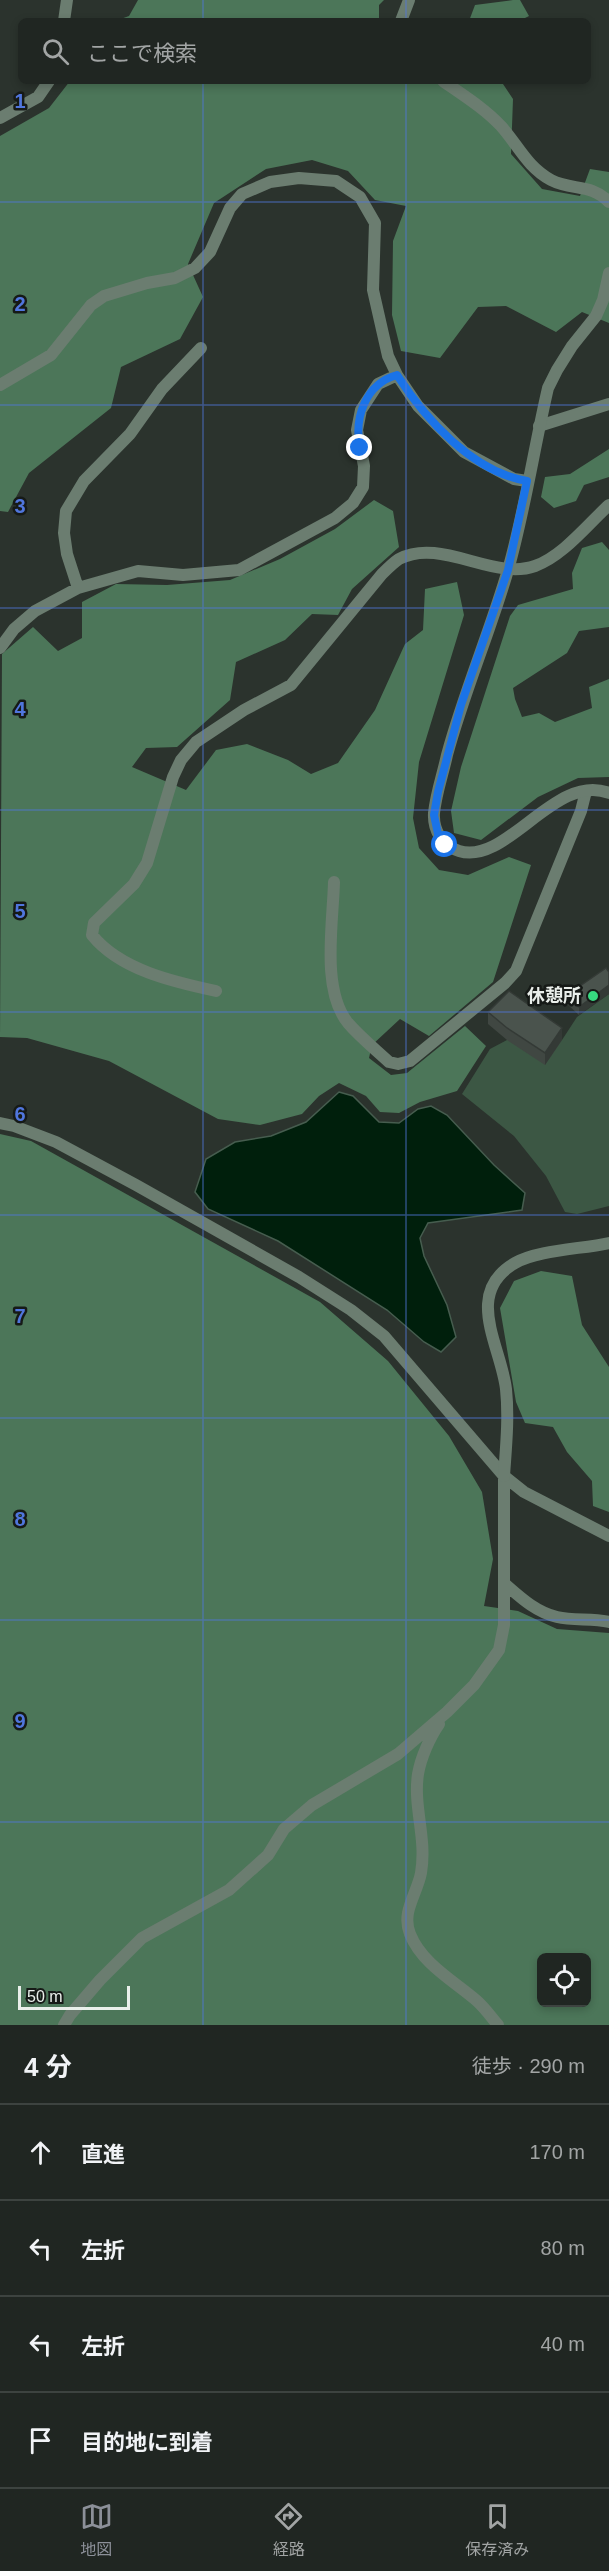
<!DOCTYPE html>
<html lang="ja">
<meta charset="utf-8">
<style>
:root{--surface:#202622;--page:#282e2a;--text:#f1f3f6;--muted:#a2a5a5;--line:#3d4340;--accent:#8c9099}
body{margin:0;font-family:Helvetica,"Noto Sans JP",sans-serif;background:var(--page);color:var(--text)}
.controls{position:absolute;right:18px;bottom:18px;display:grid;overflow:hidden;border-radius:9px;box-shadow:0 3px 9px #0003}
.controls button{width:54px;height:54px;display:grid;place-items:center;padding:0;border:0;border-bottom:2px solid var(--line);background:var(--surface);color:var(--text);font:30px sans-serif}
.scale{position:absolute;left:18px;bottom:15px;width:112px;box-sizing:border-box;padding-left:6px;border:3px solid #eaefeb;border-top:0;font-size:16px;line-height:21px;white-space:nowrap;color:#eaefeb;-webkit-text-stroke:4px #161a17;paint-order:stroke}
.stop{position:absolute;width:18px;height:18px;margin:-14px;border:4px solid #1a73e8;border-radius:50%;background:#fff}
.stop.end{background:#1a73e8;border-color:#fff;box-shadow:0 2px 6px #0008}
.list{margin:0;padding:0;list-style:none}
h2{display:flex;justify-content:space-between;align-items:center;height:78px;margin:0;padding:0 24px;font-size:26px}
h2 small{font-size:20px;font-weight:400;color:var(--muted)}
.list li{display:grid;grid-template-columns:39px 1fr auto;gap:18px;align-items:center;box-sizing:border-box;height:96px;padding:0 24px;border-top:2px solid var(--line)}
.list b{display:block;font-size:22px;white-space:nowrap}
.list em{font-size:20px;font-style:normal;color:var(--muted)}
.icon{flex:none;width:33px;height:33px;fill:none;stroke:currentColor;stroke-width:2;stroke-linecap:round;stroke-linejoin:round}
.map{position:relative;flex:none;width:609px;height:2025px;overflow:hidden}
.search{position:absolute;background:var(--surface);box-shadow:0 3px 9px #0003;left:18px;right:18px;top:18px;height:66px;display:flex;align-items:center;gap:15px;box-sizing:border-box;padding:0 21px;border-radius:9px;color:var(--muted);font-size:22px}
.sheet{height:462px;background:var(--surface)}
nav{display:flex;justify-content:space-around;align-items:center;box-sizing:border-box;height:84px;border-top:2px solid var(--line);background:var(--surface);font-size:16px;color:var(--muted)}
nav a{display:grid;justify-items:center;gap:3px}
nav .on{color:var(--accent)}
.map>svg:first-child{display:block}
.green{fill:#3c5744}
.forest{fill:#4c7659;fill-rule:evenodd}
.water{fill:#001f0c;stroke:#465d4f;stroke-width:1.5}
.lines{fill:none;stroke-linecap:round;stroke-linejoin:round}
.minor{stroke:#6b7d70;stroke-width:12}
.tertiary{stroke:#6b7d70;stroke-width:12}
.wall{fill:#404742}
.shaded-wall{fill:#343a36}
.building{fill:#4a534d;stroke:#343a36;stroke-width:1.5}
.route{stroke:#1a73e8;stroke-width:8}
.grid{fill:none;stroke:#5076dd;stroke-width:1.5;stroke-opacity:0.55}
.poi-dot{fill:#37d880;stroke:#161a17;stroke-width:2}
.labels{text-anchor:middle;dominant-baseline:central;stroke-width:5;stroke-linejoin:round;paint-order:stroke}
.poi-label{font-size:18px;font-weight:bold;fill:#eaefeb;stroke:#161a17;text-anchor:end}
.grid-label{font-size:20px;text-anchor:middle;font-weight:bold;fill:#5076dd;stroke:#161a17;stroke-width:5;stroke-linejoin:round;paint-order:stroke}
</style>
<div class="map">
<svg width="609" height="2025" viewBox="0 0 609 2025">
<rect width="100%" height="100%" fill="#2b332d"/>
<!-- green -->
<path class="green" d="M609,994V1206L577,1214L565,1212L546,1176L514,1136L462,1094L490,1049L507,1040H562L577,1017Z"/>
<!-- forest -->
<path class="forest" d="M138,0H384L379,5V21H115L129,16Z
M513,0H520L529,16L519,21H469L475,5Z
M70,81H501L513,99L511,154L542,189L580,196L590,169L609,172V323L582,312L556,332L506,306L478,307L440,358L401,351L392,315L393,241L406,206L375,200L348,171L312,160L266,169L214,203L188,264L203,297L180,339L121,367L111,408L29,473L8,512L0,511V136L49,108Z
M609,449V477L584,485L576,501L554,508L541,497L545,477L570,474Z
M374,500L393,511L399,547L352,589L338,615L312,614L285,640L236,662L230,700L177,747L146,748L132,767L186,790L216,750L247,744L288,760L311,774L338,763L375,710L405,644L423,630L425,589L457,582L464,615L419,762L413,818L419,848L439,870L468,875L509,857L531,865L493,982L429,1036L400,1019L372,1045L369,1058L391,1075L407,1073L465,1026L486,1046L457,1091L420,1102L399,1113L380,1112L366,1096L339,1083L319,1096L302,1114L260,1125L218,1119L109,1061L27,1038L0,1037L2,654L33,627L58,651L82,638V602L116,584L167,585L230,580L280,559L335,529Z
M602,542L609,550V627L579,631L567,653L513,688L515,699L522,717L539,713L555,722L592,708L589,687L609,679V777L578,778L538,797L481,840L454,833L451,811L461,767L510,616L518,605L573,589L572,573L582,548Z
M0,1134L31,1141L320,1302L388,1361L449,1436L482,1492L493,1559L484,1606L518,1611L557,1629L609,1633V2025H0ZM542,1958H586V2002H542Z
M541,1271L572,1276L582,1325L609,1367V1512L593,1506L592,1481L567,1452L553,1427L525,1423L516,1402L500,1308L514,1281Z"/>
<!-- water -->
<path class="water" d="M339,1092L353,1096L379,1122L399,1123L418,1109L431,1106L447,1115L494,1165L525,1193L522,1210L428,1223L420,1238L424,1256L447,1305L456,1337L441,1352L424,1342L387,1310L278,1241L208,1209L195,1192L206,1159L235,1142L271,1136L306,1122Z"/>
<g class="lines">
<!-- minor -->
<path class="minor" d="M64,21L67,0
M0,118L38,97L49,81
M0,385L51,355L91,305L104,296L147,283L175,278L195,268L210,252L230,208L242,194L270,182L299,178L336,181L360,197L375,223L373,290L388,356L397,375L418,406L464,452L514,479L527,481
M539,426L609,404
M78,588L67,554L64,533L66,511L84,481L130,434L162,389L201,348
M0,648L14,629L35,611L78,588L138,571L183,575L239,570L335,518L353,503L363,487L364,466L357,430L361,410L378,384L397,375
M334,882C333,923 321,990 348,1023C360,1037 375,1049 389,1062L398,1064L410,1061L505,983L516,971L581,811L586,791
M216,991C174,982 120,970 92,935L94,923L134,884L147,863L173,777L181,760L196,742L244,710L291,685L382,574C387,569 393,563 399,559C441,537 493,581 535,566C563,556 587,525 609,505
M0,1123L14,1126L56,1142L136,1185L299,1277L351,1310L384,1336L504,1476L524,1492L609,1536
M505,1584C521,1598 536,1612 557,1617C574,1621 592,1618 609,1622
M439,1724C430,1737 421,1757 418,1774C413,1807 427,1838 421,1873C417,1894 401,1912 410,1934C422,1964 454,1981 477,2001C485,2008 491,2017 498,2025
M64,2025L70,2015L100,1980L142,1938L229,1890L268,1855L284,1829L312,1805L398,1754L447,1712L474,1685L499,1650L504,1625V1476"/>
<!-- tertiary -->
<path class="tertiary" d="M401,21L409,0
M443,81C463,95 484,108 501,126C518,145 527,167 551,180C572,191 591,183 609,202
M609,273L603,300L596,316L572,346L557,370L548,388C534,448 525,510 508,570C490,632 464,692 447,755C443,774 436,793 434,813C433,830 442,846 459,851C507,866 555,772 609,793
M504,1476C506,1447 509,1418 506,1389C501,1346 463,1293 515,1263C537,1250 582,1249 609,1243"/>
</g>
<!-- wall -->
<path class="wall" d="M606,968L579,1015L567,1004V995Z
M488,1012L562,1040L545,1065L507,1040L488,1024Z"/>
<!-- shaded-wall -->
<path class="shaded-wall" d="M609,985V994L579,1015V1007Z
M562,1028V1040L545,1065V1053Z"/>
<!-- building -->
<path class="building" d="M606,968L609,972V985L579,1007L567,995Z
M509,991L562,1028L545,1053L507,1028L488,1012Z"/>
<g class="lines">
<!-- route -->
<path class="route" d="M360,448C354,418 365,384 397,375C426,420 473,472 527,481L508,570L461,705L438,792L434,815L438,834L445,845"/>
</g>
<!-- grid -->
<path class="grid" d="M203,0V21M406,0V21M203,81V2025M406,81V2025M0,202H609M0,405H609M0,608H609M0,810H609M0,1012H609M0,1215H609M0,1418H609M0,1620H609M0,1822H609"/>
<!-- markers -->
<circle class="poi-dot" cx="593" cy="996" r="6"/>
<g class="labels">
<!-- poi labels -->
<g class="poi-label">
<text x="581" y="996">休憩所</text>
</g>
</g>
<g class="grid-label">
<text x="20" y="108">1</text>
<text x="20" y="311">2</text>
<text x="20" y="513">3</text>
<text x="20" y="716">4</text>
<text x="20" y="918">5</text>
<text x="20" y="1121">6</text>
<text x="20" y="1323">7</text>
<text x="20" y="1526">8</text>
<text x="20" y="1728">9</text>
</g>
</svg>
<div class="controls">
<button><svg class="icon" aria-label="locate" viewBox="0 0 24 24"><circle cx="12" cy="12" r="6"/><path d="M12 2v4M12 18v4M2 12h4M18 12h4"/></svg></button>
</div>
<div class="scale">50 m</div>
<div class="stop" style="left:445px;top:845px"></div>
<div class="stop end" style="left:360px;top:448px"></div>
<div class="search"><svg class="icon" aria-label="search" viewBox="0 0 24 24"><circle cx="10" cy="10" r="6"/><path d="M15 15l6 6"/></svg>ここで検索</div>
</div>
<section class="sheet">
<h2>4 分<small>徒歩 · 290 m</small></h2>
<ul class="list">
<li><svg class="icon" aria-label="ahead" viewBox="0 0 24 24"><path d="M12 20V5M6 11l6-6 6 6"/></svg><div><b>直進</b></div><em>170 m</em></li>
<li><svg class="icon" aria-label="left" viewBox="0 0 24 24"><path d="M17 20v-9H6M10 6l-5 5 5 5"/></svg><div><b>左折</b></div><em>80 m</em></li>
<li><svg class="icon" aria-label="left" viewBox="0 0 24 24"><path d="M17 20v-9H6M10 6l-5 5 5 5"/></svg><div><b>左折</b></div><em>40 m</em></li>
<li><svg class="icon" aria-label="arrive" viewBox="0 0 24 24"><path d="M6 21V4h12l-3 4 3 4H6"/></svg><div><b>目的地に到着</b></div></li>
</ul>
</section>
<nav>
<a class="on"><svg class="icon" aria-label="map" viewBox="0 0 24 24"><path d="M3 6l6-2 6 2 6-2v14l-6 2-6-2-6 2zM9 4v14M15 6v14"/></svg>地図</a>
<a><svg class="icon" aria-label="directions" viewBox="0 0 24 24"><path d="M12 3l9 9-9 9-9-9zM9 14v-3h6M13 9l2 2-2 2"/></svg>経路</a>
<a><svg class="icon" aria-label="saved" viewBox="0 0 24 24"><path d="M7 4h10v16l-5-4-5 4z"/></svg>保存済み</a>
</nav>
